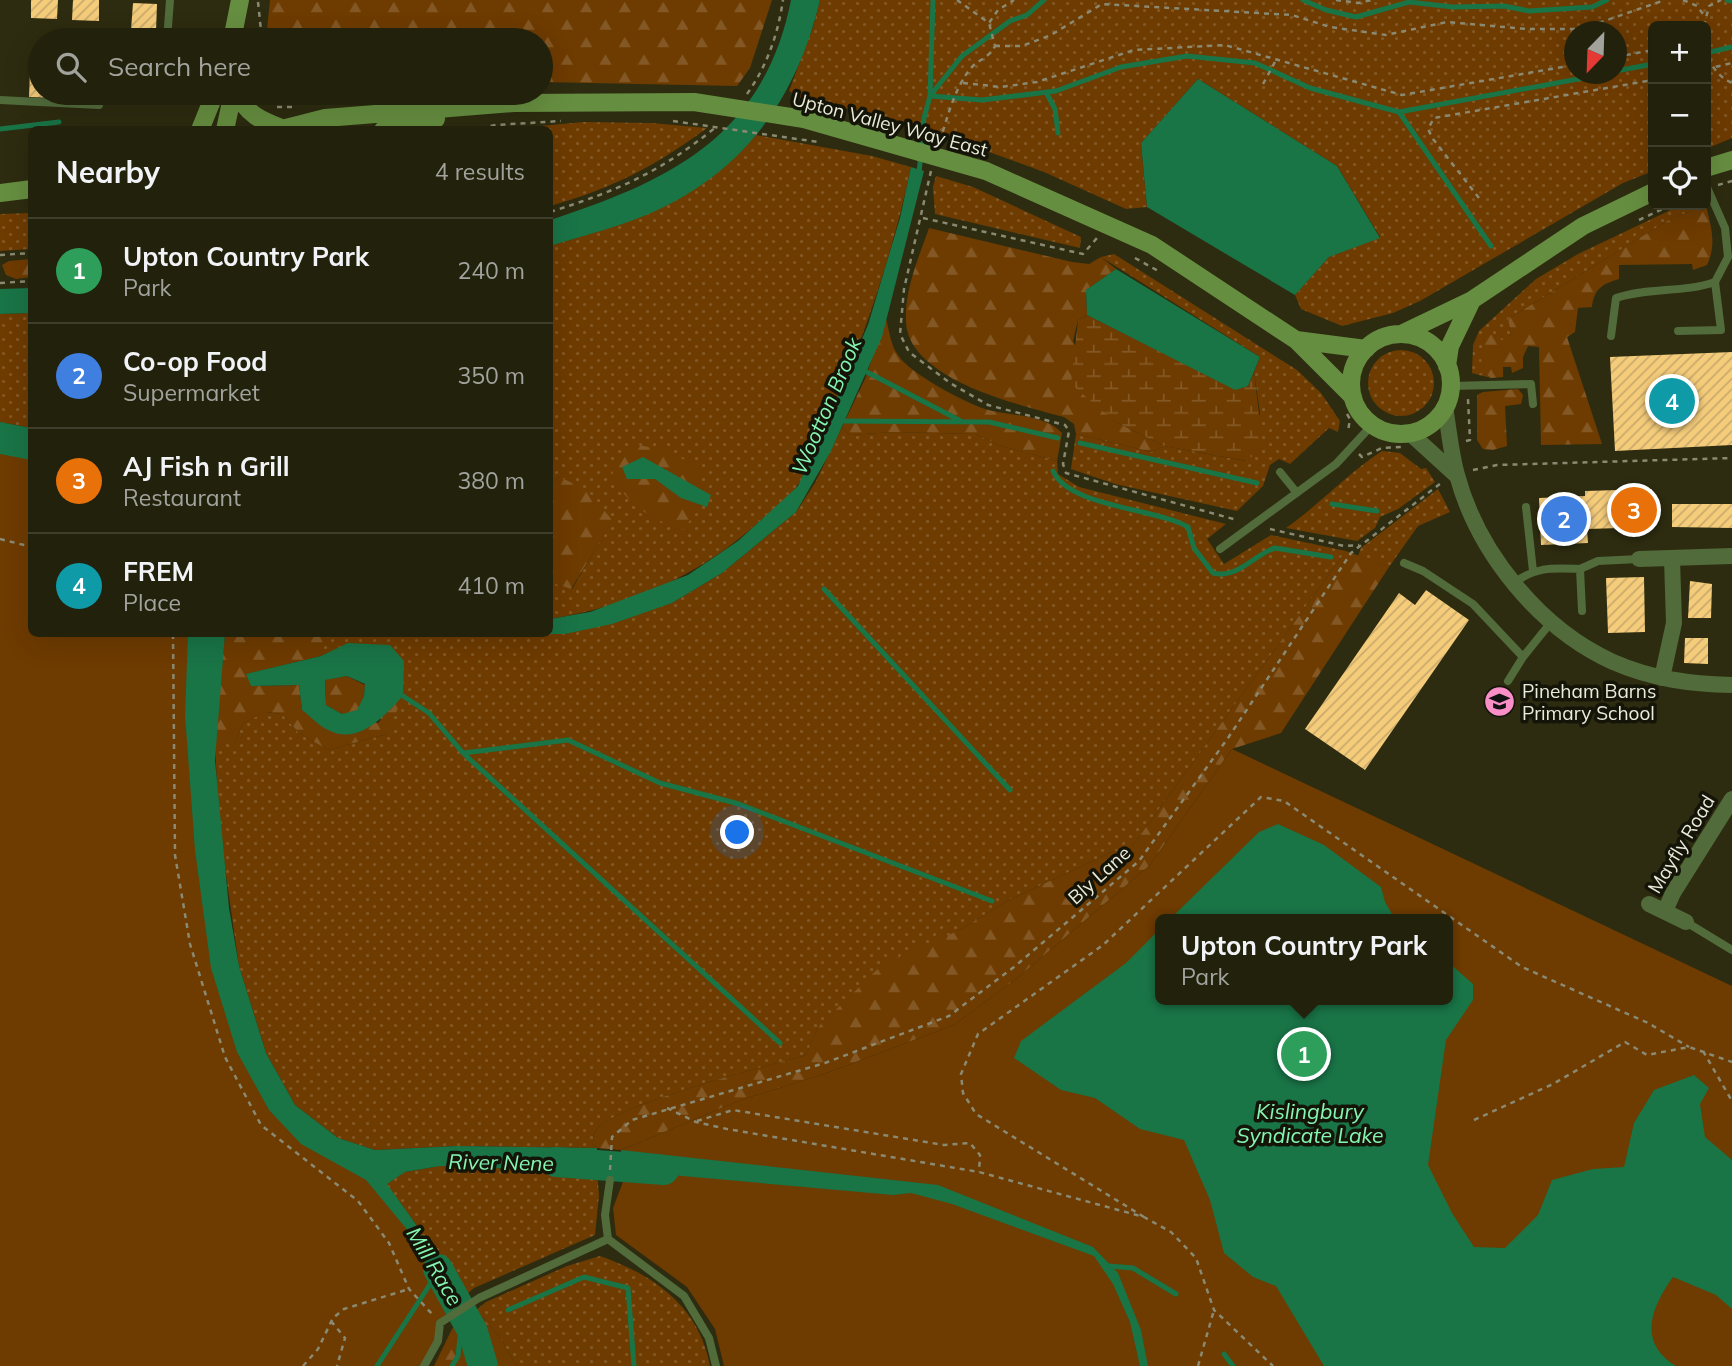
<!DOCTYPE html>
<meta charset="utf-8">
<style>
:root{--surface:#22210c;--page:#2e2e1a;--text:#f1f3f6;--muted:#a2a39d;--line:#3f3e2d;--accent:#0b8043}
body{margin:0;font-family:Mulish,sans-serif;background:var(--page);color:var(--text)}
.controls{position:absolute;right:21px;top:21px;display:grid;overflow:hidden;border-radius:10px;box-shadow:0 7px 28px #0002}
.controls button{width:63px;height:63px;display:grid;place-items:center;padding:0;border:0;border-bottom:2px solid var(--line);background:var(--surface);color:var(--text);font:35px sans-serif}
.compass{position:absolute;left:1564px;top:21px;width:63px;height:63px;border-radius:50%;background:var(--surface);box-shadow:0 7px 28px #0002;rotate:203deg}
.you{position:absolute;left:738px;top:833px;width:24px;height:24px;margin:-18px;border:5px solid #fff;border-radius:50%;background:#1a73e8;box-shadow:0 0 0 10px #1a73e833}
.badge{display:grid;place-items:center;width:46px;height:46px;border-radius:50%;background:var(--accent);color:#fff;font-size:23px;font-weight:700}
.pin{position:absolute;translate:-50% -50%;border:4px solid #fff;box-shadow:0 2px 7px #0006}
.popup{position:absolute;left:1155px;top:914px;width:298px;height:91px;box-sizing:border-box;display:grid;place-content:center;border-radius:10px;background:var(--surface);filter:drop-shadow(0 2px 5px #0005);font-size:23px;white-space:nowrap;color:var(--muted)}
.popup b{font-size:26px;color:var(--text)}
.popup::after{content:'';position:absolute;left:50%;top:100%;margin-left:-14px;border:14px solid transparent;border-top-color:var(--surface)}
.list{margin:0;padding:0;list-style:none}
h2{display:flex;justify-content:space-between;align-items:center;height:91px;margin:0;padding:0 28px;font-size:30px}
h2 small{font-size:23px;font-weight:400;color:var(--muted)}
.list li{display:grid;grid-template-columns:46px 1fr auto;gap:21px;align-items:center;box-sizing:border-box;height:105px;padding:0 28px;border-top:2px solid var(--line)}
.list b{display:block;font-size:26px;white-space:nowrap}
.list p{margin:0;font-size:23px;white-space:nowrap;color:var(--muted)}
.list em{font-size:23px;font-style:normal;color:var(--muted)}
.icon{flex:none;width:38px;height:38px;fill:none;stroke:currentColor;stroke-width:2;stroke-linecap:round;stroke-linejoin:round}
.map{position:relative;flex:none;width:1732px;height:1366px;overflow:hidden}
.search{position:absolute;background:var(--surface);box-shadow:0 7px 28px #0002;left:28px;top:28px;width:525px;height:77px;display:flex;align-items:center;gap:18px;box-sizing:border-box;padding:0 24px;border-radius:38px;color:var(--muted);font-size:26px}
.panel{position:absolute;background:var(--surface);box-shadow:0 7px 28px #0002;left:28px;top:126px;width:525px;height:511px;border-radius:10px}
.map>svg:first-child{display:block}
.grass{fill:url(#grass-dots);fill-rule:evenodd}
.forest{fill:url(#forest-firs)}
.wetland{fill:url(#wetland-marsh)}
.green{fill:#6e3b00;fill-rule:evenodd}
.water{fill:#197446;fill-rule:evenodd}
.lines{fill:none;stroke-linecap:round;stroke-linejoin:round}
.stream{stroke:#197446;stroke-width:5}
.river{stroke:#197446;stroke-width:30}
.building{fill:url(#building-hatch)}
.path{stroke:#8a8a73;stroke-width:2.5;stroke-dasharray:5 5;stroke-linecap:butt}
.lane{stroke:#516b3b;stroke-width:8}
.street{stroke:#516b3b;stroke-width:16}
.secondary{stroke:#668e40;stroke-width:18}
.labels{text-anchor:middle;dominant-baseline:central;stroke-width:7;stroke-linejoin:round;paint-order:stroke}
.street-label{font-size:19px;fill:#ebebda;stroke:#141408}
.poi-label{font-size:19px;fill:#ebebda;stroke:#141408;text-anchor:start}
.water-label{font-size:21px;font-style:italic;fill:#85f5b2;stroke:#141408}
</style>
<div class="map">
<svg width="1732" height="1366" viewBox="0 0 1732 1366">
<defs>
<pattern id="grass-dots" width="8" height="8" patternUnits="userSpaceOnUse" patternTransform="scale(1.75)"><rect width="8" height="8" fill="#6e3b00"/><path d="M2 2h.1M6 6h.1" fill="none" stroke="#835825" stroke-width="1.8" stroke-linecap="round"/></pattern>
<pattern id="forest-firs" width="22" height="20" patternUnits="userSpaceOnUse" patternTransform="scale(1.75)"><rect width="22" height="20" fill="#6e3b00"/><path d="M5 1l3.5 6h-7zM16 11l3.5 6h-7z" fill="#835825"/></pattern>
<pattern id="wetland-marsh" width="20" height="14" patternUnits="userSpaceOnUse" patternTransform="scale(1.75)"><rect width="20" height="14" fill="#6e3b00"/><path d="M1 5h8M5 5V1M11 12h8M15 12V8" fill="none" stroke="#835825"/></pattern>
<pattern id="building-hatch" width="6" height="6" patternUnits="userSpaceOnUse" patternTransform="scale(1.75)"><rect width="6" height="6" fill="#f5cc7a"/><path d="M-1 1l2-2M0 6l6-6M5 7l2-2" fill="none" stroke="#c9aa6c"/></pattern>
</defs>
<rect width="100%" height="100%" fill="#2d2c10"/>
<!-- grass -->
<path class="grass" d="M820,0H1732V138L1706,149V26H1653V171L1623,183L1420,301L1393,313L1342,326L1301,309L1295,295L1329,257L1380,237L1337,166L1198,79L1141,143L1147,207L1126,209L1044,172L909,123L801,98L789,91L813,27ZM1574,32H1616V74H1574Z
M584,122L652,123L707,128C656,166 611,189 550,206V130L505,129Z
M756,135L872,156L911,167C893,253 865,334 831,415C821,437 812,467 797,486C788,499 774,509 762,519C702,575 630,606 550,619V582L572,589L612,521L559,477L550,485V246C630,222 698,200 756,135Z
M936,176L973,187L1081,237L1080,248L935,214L933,187Z
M1681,205L1706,206L1672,218L1508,319L1511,335L1484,373L1491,378L1472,373L1473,345L1479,331L1536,279L1578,254Z
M31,213V249L0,251V214Z
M1114,254L1297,370L1321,393L1340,421L1338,432L1329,428L1290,464L1279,459L1270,465L1263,486L1237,511L1115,484L1071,469L1076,434L1152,452L1164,446L1246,461L1260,413L1254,372L1260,357L1101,257Z
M31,313V428L0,422V314Z
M1368 383a33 33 0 1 1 66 0a33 33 0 1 1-66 0Z
M842,427L849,435L894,432L975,434L1001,446L1057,461L1058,474L1079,487L1226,524L1207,539L1224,564L1271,535L1346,551L1128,852L1114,851L1009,900L958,931L819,1026L806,1055C764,1067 623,1102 597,1129C593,1133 593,1138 593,1144L597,1148L457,1146L375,1150L338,1138L295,1105L266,1053L239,966L219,826L215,743H234L243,723L265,712L282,714L299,733L328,750L387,734L348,644L321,656L323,634H565L672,603L722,573L796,512L815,483Z
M1382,451L1400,453L1421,469L1426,468L1435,482L1398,509L1380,517L1375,528L1357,541L1286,528C1320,504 1348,473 1382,451Z
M1438,489L1450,512L1418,526L1389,567L1358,556L1361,548Z
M440,1166L597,1172L599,1195L595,1235L474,1288L460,1300L415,1223L386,1184L405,1172Z
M600,1256C654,1275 699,1306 710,1366H517L498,1335L476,1310L486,1302L567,1266Z"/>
<!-- forest -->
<path class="forest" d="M270,0H772L750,68L737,86L541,82V40H266Z
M267,93H360L282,101Z
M1706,206C1711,227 1717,244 1707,265L1693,270L1692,264L1619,265V279C1602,284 1594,289 1592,307L1578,308L1575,332L1567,337L1602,444L1541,445L1539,347L1528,346L1523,357V368L1512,373L1511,367H1503V377L1491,378L1484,373L1480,353L1489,333L1504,341L1511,335L1508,319L1672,218Z
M929,228L1072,262L1089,264L1101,257L1116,269L1086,290L1087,315L1078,320L1073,341L1114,421L1164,446L1152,452L1076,434L1074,424L1064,417C1020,405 909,380 906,322C904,290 919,257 929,228Z
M31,259V277L16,279L6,275L2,265L9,261Z
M886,319C889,330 891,346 898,355C910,374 964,402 985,409C1008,416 1045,414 1062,433L1057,461L1001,446L975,434L894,432L849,435L842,427L865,379Z
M1518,389L1523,395L1521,404L1505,406L1507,446L1493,450L1483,449L1477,440V395L1483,392Z
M635,444L671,452L699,469L700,506L683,530C647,517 619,502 610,463Z
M559,477L586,489L613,521L571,589L550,582V485Z
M1346,551L1389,567L1281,733L1232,749L1149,866L1015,980L954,1025L824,1074L741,1100L621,1150L597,1148L593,1144C593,1138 593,1134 597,1129C623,1102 764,1067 806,1055L819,1026L884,963L958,931L1009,900L1114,851L1128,852Z
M225,634H324L321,656L247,674L251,686L299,685L302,710L378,723L403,696L387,734L328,750L299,733L282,714L266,712L243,723L234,743H215Z
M347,676L365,685L364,696L357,711L342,714L326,705L325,679Z
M476,1310L498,1335L517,1366H496L470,1315Z
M460,1320L469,1343L472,1366H434L452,1329Z"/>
<!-- wetland -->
<path class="wetland" d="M1087,315L1235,389L1248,386L1254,372L1263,446L1247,461L1164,446L1114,421L1071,384L1078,320Z"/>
<!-- green -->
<path class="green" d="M0,439L31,445L32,634H208L202,710L229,977L300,1130L369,1175L414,1227L461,1310L440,1323L438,1341L424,1366H0Z
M1232,749L1732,986V1366H724L715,1329L687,1287L616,1235L613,1208L624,1179L621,1150L741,1100L824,1074L954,1025L1015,980L1149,866ZM1160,919H1448V1000H1160Z"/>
<!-- water -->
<path class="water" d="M791,0H820C797,98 744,172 651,213C618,227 583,236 550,246V220C670,181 764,136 791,0Z
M1198,79L1337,166L1380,238L1329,257L1295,295L1147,207L1141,143Z
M911,167L924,171L882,337L831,451L796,512L722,573L672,603L612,624L565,634H460H550V619L590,612L688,575L738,541L798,486L868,325L900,218Z
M1116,269L1260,357L1248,386L1235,390L1087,315L1086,290Z
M31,288V313L0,314V289Z
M0,422L31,428V460L0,454Z
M643,457L711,495L707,507L681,498L655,479H627L622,467Z
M188,634H225L215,760L229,908L239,966L266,1053L295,1105L338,1138L375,1150L457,1146L597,1148V1172L440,1166L405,1172L387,1184L415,1223L460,1300L453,1305L409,1232L366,1180L301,1144L269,1110L237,1052L211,968L195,850L185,715Z
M348,643L390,645L404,661L403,696C384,716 359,746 328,730C319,726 310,716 302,710L299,685L251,686L246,674L321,656ZM347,676L365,684L364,696L357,710L342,714L326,705L325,680Z
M1278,824L1324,845L1381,887L1385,902L1395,919H1170L1259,832Z
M1160,929V1000H1448V962L1473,984V1000L1446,1040L1428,1165L1452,1213L1474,1247L1505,1248L1538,1215L1552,1180L1593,1169L1624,1167L1634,1123L1654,1090L1694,1075L1709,1088L1700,1104L1705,1137L1732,1160V1309L1716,1295L1673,1277C1651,1308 1637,1342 1676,1366H1324L1276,1286L1253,1277L1224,1253L1210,1200L1184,1140L1140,1129L1095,1098L1061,1090L1014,1058L1021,1041L1126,963Z
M621,1150L938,1185L1093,1247L1118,1273L1141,1330L1148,1366H1140L1130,1322L1113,1284L1094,1256L952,1204L911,1193L893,1195L660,1174H637L624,1179Z
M470,1315L496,1366H472L469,1343L460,1320Z"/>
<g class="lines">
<!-- stream -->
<path class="stream" d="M1303,0L1326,10L1356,17L1409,2L1453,7L1504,6L1529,11L1592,7L1607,0
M1727,0L1732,1
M1706,53L1732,47
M1616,71L1653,64
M1046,92L1055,109L1058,133
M930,96L982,100L1056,91L1121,67L1187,56L1255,63L1310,88L1399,112L1491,246
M930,96L962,56L1010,21L1027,15L1044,0
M1399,112L1605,74
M0,129L59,122
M919,174L924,118L930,96L933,0
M863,370L959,420
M840,421L989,422L1058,438
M1080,443L1257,483
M1053,471C1069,507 1155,508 1188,527L1194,548L1213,573C1238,579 1253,555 1275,548L1331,557
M1332,504L1377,511
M824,589L1010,790
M403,696L429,713L463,753L780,1043
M463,753L568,740L660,783L739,804L992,901
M1109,1266L1133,1268L1176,1294
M508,1310L584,1277L628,1288L634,1366
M1224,1354L1233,1366
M377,1366L438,1272
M452,1366L458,1356L460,1337L468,1329"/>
<!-- river -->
<path class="river" d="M556,1162L664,1170
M438,1269L473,1332L483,1366"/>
</g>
<!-- building -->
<path class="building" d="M31,0H58L57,19L31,18Z
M73,0H99V21L72,20Z
M133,3L157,4L156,31L131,30Z
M30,72L40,73V93H57L56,98L29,97Z
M74,93H101V98L74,97Z
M1732,352V445L1615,451L1610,357Z
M1652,489L1653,527L1587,529L1588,543L1541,545L1539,498L1585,496V491Z
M1672,504H1732V528L1672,527Z
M1644,577L1645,632L1608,633L1606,578Z
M1690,581L1712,584L1711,618H1688Z
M1426,590L1469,620L1365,770L1305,729L1399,593L1415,605Z
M1685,638H1708V664L1684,663Z"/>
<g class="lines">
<!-- path -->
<path class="path" d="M957,0L989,23L998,10L1014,0
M1336,0L1358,3L1372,0
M1683,0L1697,6L1706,18
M258,2L262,40
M1704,26L1709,6L1721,0
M995,46H1022L1051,35L1102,4L1292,15L1330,27L1386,35L1447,22L1527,29H1581L1665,0
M1706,48C1709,64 1717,76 1732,83
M1616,57L1653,50
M1706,69L1732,63
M963,83L1001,87L1037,82L1134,50L1225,45L1402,95L1574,65
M1263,84L1276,60
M258,93L269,102
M747,94C767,66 778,34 783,0
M277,107H295
M673,121L818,142
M471,130L496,125L561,121
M940,141C947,118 955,87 971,68C979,59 989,58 995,46L989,23
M931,171L904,289L900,334L909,352L950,383L988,405L1065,425L1069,431L1063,464L1066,473L1237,520
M1718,185L1732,181
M1479,198L1433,139L1428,129L1434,118L1653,80
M550,212C619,190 659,173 716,127
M923,218L1083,254L1097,238
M1639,220L1671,205
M0,255L32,253
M1135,258L1160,272
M0,283L32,281
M1347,414L1350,419L1348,431
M1466,441L1470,440L1468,399
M1359,454L1362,457L1382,448L1402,447
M1473,470L1497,465L1732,458
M1270,529L1344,546L1359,545
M0,539L32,547
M173,634L175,855L190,944L225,1057L261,1125L358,1201L389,1243L409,1289L432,1314
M1703,1051L1732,1101
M667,1108L696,1122L727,1129L979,1172L1144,1217L1171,1232L1196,1258L1214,1310L1273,1366
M1474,1120L1553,1084L1625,1042L1647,1055L1689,1047L1732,1062
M697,1121L733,1110L944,1145L970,1143L980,1155L979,1172
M610,1170L612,1137L632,1120L825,1063L949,1016L1014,967L1139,861L1228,738L1351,553L1441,483
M1144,1217L976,1114L963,1093L961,1074L978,1034L1103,945L1261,797L1284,801L1522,967L1648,1023L1689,1047
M331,1321L345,1338L337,1366
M303,1366L318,1349L333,1318L344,1309L409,1289
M1198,1366L1214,1310"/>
<!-- lane -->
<path class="lane" d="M167,40L170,0
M0,100L99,105
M1678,331L1721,330L1715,282
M1611,336L1616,298C1649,287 1683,293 1715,282L1728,257L1725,228L1706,185
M1451,386L1531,384L1533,404
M1280,472L1297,493
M1526,507L1533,571
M1220,549L1336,464L1372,425
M1404,563L1423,571L1473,604L1523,657L1552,621
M1580,569L1598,561L1639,559
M1514,583C1536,566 1554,568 1580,569L1582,611
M1508,681L1523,657
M1686,922L1732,950
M608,1239L684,1296L709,1338L716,1366
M424,1366L438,1341L440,1323L479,1298L608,1239L605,1215L610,1180"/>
<!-- street -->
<path class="street" d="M1445,407C1449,430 1451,454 1457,475C1478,553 1540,629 1613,662C1652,679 1690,684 1732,685
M1411,434L1457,476
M1639,559L1732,556
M1662,678L1674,623L1672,559
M1649,904L1686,922
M1665,911L1673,893L1732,799"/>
<!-- secondary -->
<path class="secondary" d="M232,40L240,0
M238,93C245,114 263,121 281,128
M200,130L215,93
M225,130L233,93
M278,130L325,118L514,103L694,102L804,119L986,171L1152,245L1296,340L1353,397
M383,130L436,119
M1706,168L1732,160
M0,193L32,189
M1401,334L1472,300L1583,226L1653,192
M1351 384a50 50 0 1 1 100 0a50 50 0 1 1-100 0Z
M1296,340L1366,349
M1447,366L1450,346L1472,300"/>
</g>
<!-- icons -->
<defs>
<symbol id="school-disc" viewBox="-11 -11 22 22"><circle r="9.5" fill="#fa8fc7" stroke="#141408"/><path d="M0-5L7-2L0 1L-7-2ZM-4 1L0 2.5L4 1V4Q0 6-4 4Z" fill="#111"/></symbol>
</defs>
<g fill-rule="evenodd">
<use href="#school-disc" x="1482" y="684" width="35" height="35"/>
</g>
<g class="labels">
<!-- street labels -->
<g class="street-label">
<text transform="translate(890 124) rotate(15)">Upton Valley Way East</text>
<text transform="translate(1681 844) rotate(-59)">Mayfly Road</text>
<text transform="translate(1099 875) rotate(-42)">Bly Lane</text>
</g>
<!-- poi labels -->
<g class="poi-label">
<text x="1522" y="691">Pineham Barns<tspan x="1522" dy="22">Primary School</tspan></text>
</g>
<!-- water labels -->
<g class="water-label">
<text transform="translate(826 406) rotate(-67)">Wootton Brook</text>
<text x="1310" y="1111">Kislingbury<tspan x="1310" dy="24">Syndicate Lake</tspan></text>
<text transform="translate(501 1162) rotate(1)">River Nene</text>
<text transform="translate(435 1266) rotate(59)">Mill Race</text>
</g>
</g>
</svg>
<div class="controls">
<button>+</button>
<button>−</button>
<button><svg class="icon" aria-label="locate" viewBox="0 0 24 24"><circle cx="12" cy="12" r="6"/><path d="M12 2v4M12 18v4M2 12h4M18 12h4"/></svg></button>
</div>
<svg class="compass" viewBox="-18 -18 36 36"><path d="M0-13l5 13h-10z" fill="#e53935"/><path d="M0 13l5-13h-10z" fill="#a2a39d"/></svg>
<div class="you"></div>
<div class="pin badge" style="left:1304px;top:1054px;background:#2e9e5b">1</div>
<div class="popup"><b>Upton Country Park</b>Park</div>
<div class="pin badge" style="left:1564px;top:519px;background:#3f7fe0">2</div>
<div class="pin badge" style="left:1634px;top:510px;background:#e8710a">3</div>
<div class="pin badge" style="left:1672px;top:401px;background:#0f9aa8">4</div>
<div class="search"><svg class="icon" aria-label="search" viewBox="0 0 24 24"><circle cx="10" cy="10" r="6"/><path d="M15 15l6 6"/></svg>Search here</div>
<section class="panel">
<h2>Nearby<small>4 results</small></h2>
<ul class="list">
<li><span class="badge" style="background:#2e9e5b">1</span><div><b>Upton Country Park</b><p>Park</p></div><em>240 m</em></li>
<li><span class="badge" style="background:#3f7fe0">2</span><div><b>Co-op Food</b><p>Supermarket</p></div><em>350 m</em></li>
<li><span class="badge" style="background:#e8710a">3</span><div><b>AJ Fish n Grill</b><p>Restaurant</p></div><em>380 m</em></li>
<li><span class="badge" style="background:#0f9aa8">4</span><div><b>FREM</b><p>Place</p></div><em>410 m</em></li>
</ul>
</section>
</div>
